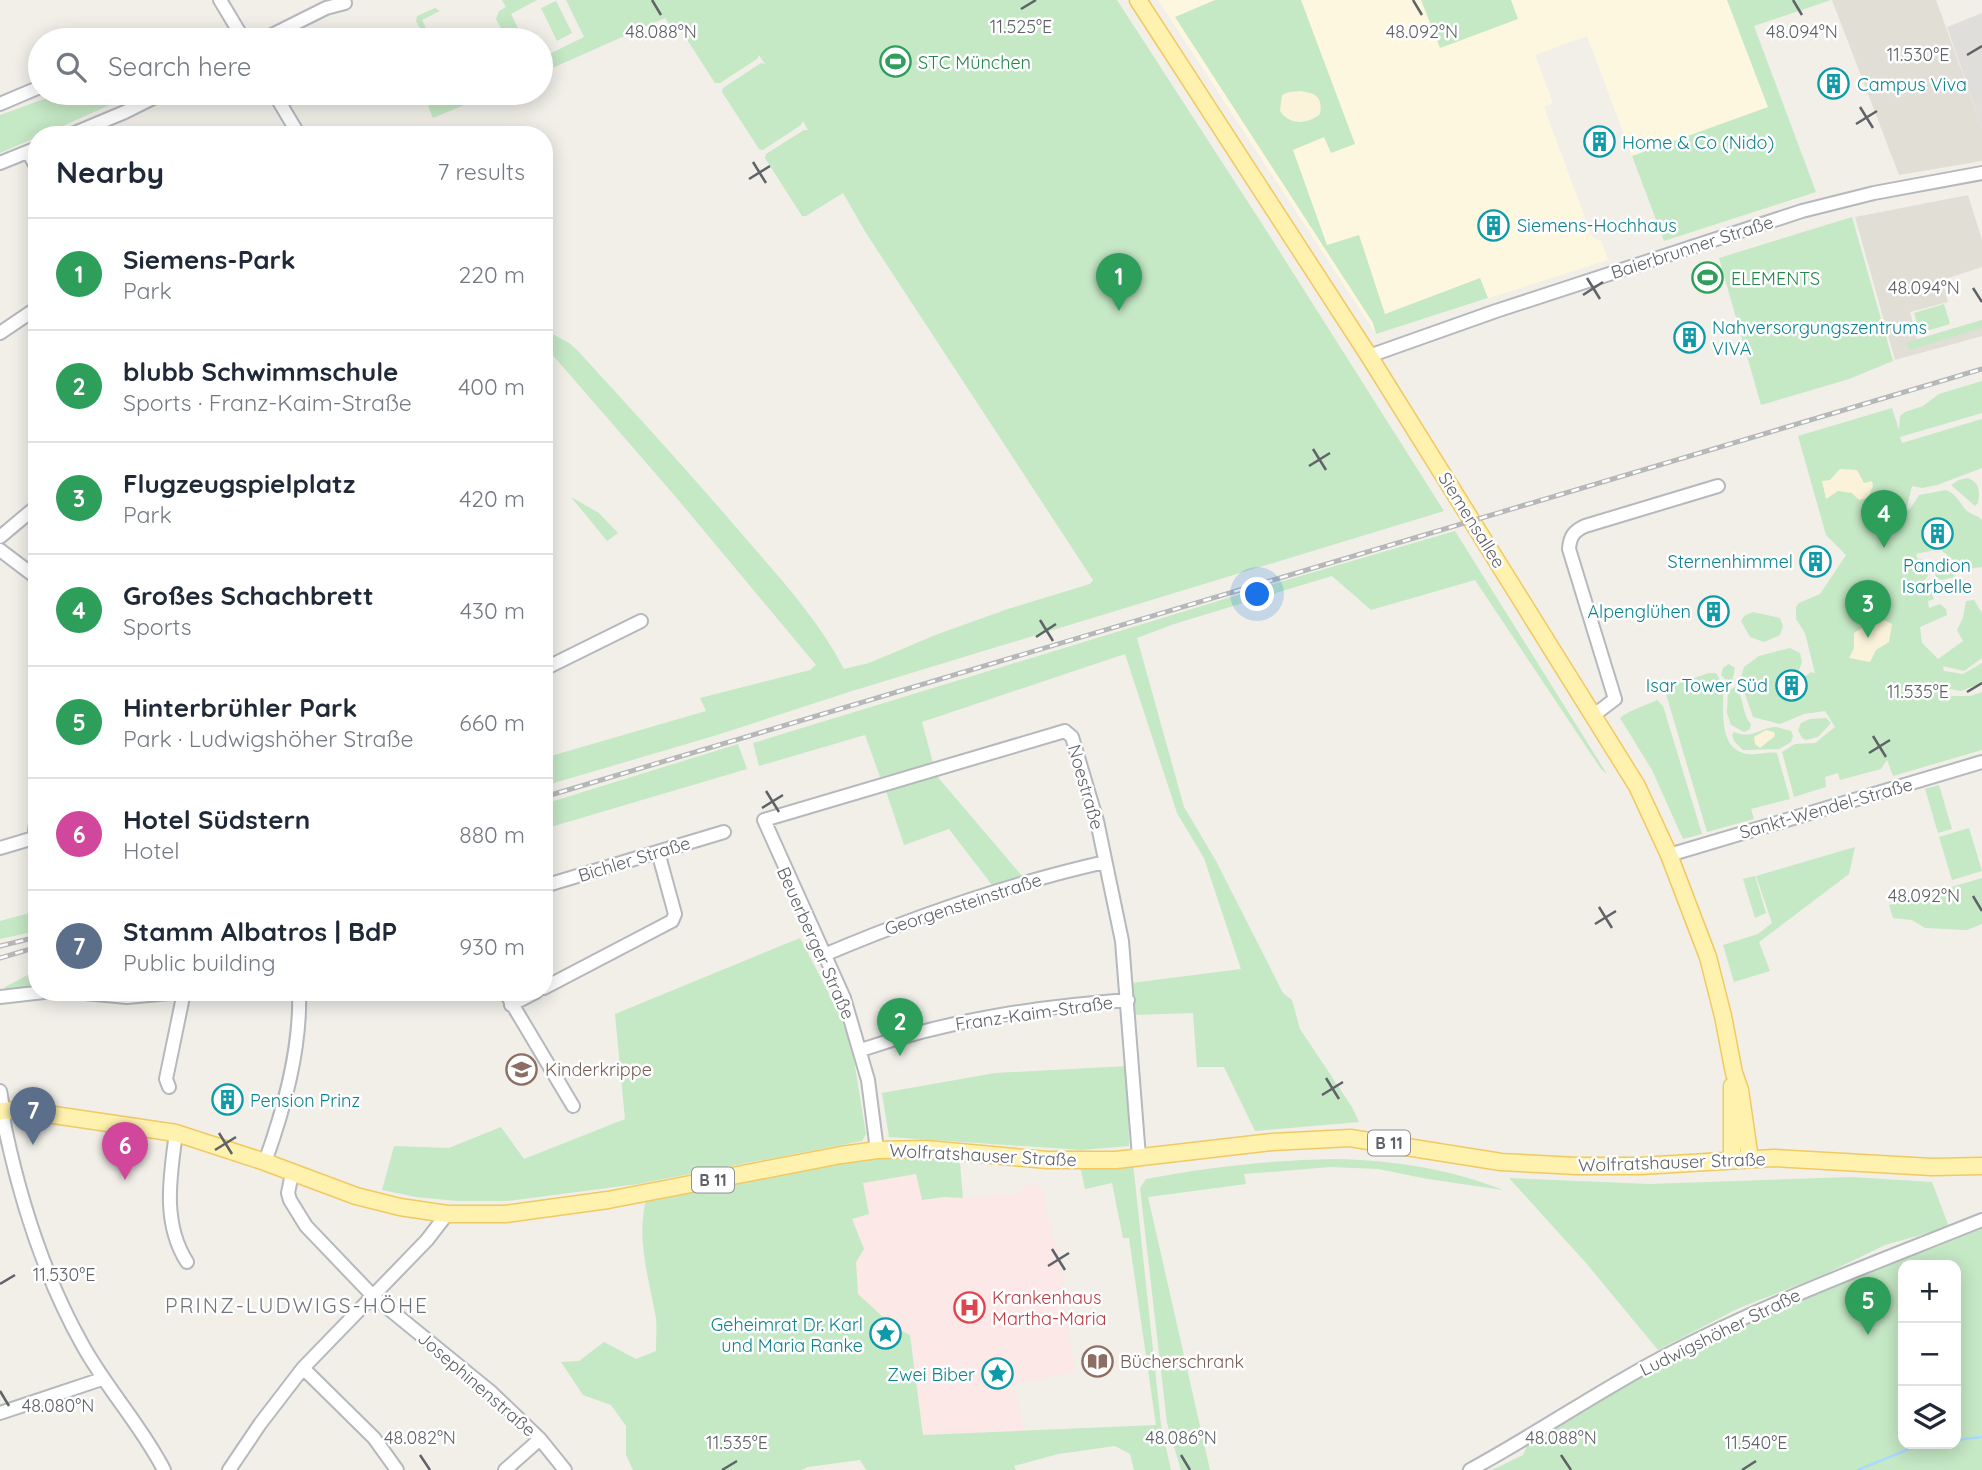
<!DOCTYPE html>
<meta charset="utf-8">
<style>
:root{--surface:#fff;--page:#f6f6f7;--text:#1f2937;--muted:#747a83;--line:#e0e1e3;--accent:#ea4335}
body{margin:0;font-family:Quicksand,sans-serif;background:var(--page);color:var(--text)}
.controls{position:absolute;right:21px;bottom:21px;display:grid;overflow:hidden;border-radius:14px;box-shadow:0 4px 18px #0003}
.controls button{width:63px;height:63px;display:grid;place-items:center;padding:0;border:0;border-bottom:2px solid var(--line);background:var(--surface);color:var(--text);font:35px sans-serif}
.you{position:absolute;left:1258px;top:595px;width:24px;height:24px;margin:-18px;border:5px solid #fff;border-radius:50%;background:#1a73e8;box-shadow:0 0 0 10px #1a73e833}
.badge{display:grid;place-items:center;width:46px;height:46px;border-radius:50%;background:var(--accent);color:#fff;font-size:23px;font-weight:700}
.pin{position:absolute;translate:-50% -58px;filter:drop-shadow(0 2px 4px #0008)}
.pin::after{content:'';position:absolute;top:37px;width:24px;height:21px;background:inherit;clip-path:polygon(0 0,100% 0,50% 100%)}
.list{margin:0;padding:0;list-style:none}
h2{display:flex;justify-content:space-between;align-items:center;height:91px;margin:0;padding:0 28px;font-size:30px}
h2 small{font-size:23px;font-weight:400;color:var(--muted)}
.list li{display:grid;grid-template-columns:46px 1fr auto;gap:21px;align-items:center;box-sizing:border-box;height:112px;padding:0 28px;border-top:2px solid var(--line)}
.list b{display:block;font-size:26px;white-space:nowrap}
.list p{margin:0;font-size:23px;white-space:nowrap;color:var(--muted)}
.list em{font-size:23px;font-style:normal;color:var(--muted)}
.icon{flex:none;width:38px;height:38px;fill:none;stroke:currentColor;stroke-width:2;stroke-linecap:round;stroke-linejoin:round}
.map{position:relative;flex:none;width:1982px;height:1470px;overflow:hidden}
.search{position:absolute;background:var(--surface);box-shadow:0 4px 18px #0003;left:28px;top:28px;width:525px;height:77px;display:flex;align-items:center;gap:18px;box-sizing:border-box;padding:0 24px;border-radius:38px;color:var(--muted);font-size:26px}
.panel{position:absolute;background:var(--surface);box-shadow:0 4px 18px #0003;left:28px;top:126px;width:525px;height:875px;border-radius:28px}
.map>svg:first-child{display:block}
.commercial{fill:#fef7e0}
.industrial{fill:#e0deda}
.education{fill:#e1ded6}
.medical{fill:#fce8e6}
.green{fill:#c5e8c5;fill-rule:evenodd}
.sand{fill:#fbf3d9}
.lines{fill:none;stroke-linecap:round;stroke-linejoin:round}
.stream{stroke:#aadaff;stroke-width:2.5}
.minor-casing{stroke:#b5b8bc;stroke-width:16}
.major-casing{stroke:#f2c960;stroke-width:19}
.minor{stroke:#fff;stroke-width:12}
.major{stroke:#fff2af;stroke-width:16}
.rail-casing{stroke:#b6b7b8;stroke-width:5}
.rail{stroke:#fff;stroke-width:2.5;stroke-dasharray:8;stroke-linecap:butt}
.ticks{fill:none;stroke:#5f6368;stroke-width:2.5}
.labels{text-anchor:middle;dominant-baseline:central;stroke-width:5;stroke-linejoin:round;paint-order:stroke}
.shield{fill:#fff;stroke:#8f9295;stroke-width:2}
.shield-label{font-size:16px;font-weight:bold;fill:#5f6368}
.leisure-label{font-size:18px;fill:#27864d;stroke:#fff;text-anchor:start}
.culture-label{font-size:18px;fill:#0d838f;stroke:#fff;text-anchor:start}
.street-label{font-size:18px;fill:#5f6368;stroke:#fff}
.education-label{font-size:18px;fill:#785e54;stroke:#fff;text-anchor:start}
.health-label{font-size:18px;fill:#be3a42;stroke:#fff;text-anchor:start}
.quarter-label{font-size:21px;letter-spacing:2px;fill:#70757a;stroke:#fff}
.ticks-label{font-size:18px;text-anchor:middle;fill:#5f6368;stroke:#fff;stroke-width:5;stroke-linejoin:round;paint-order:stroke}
</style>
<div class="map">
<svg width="1982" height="1470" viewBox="0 0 1982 1470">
<rect width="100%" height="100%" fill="#f1efe8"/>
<!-- commercial -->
<path class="commercial" d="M1158,0H1727L1802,196L1664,241L1587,36L1535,55L1553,103L1544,107L1592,237L1601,241L1608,260L1376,334Z"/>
<!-- industrial -->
<path class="industrial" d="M1982,13V127L1947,27Z"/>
<!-- education -->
<path class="education" d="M1832,0H1936L1982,127V161L1899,175Z
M1968,195L1982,240V267L1942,280L1948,302L1910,312L1917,339L1982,320V336L1895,360L1855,217Z"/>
<!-- medical -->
<path class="medical" d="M916,1174L922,1200L1019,1194L1025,1186L1041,1185L1053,1238L1057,1245L1067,1300L1066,1317L1075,1372L1013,1385L1024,1431L923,1435L910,1335L894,1327L858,1294L852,1219L869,1214L862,1183Z"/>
<!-- green -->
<path class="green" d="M502,0H537L511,14L524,40H507L496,19L499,11L506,7Z
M566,0H1117L1266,230L1444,511L852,691L717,735L544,786V758L706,711L700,698L810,670L816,665L675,496L544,345V334L549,332L569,343L578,351C633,411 688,471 741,533C778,576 818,619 844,669L869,663L938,634L1008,609L1090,584L1093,580L866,233L843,193L806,216H802L765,158L766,154L804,130H808L803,121L801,125L763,150L759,149L722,92L723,88L761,63L765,64L759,55L757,59L720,83H715L677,24L671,27L665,18L541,73V58L584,37Z
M1215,0H1301L1355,144L1331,153L1324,137L1293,150L1327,245L1359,235L1385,314L1480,278L1488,298L1376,334L1373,323L1175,17Z
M1421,0H1511L1518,19L1440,48Z
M1727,0H1831L1754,26L1816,192L1664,241L1632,156L1768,107Z
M556,1L572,33L557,41L541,8Z
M435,8L440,11L422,20L432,40H426L416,21L417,16Z
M61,93L134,94L43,135H37V137L0,153V115Z
M462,93H493L433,118L428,106Z
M1852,217L1893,361L1849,379L1761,405L1719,258Z
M1944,304L1950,324L1920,333L1914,313Z
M1982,320V328L1909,350L1906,343Z
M1982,381V413L1900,437L1902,443L1982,419V468L1937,485L1922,488L1912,486L1906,511L1910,509L1919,495L1946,490C1958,495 1959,503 1967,511C1972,515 1977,515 1982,520V567L1964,569L1940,549L1916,554L1917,558L1925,560L1929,566L1928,576L1923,582L1925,589H1930L1934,599L1928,601L1929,608L1940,604L1946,609L1947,615L1920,627L1922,643L1938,659L1963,641L1957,630L1963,618L1966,601L1974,600L1982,613V658L1964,671L1943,666L1944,671L1963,674L1982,663V683L1961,691L1945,688L1946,696H1970L1982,692V750L1893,776L1887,760L1881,769L1840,780L1838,773L1825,777L1826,787L1794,797L1782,752L1795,744L1815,743L1835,727L1825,711L1804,714L1780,724L1753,717L1742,686L1741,677L1744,667L1759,656L1790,648L1800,653L1802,662L1799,670L1804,677L1811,672L1815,673L1805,633L1796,619V607L1799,603L1820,594L1846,555L1826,535L1798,436L1892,408L1899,430L1900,416L1905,412L1923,406L1939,394Z
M1968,478C1980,483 1980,492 1978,503L1975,506L1951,485L1959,480Z
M571,497L599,513L618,533L607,541Z
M1455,531L1607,774L1601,769L1475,580L1371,610L1332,576L1174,624L1137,638L1184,807L1216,861L1283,993L1292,1000L1300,1029L1352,1107L1359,1122L1255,1131L1224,1067H1197L1193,1013L1133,1015L1131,983L1241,969L1204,858L1177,813L1125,654L922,722L933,763L880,777L865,735L759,766L753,743L1280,582Z
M1942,563L1953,569L1955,577L1941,580L1936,577L1934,570Z
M1753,612L1780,618L1783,626L1780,635L1764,642L1750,637L1741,621L1744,616Z
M1729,664L1735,668L1732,682H1728L1721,675L1723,668Z
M1709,673H1716C1719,678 1722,682 1723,688C1724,708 1718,745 1743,753C1754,757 1766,751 1777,753L1790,799L1751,809L1754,819L1707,832L1666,694L1673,685Z
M1735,687C1745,698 1741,713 1751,724L1750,729L1744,732L1731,725L1727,713L1728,691Z
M1657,700L1663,706L1702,834L1683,839L1652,770L1620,718C1627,711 1647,705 1657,700Z
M1826,718L1831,723L1818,737L1806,740L1802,738L1798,730L1801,723L1810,719Z
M1776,727L1791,731L1793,736L1791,742L1779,749L1743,750L1734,741L1732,735L1734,732C1752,740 1758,728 1776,727Z
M738,744L747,769L544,829V804Z
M936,775L1022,876L992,885L949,829L904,845L886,791Z
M1939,785L1952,829L1938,833L1925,789Z
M1969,828L1982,871L1952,880L1939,837Z
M1855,847L1849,874L1759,942L1770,971L1734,982L1723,945L1758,934L1772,923L1756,876Z
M1755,876L1766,913L1755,918L1743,879Z
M1982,878V924L1967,930L1925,928L1912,920L1893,918L1889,905Z
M37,911V931L0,939V921Z
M800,938L838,1011L852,1048L866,1134L862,1141L638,1184L508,1201H457L416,1197L382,1190L394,1146L449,1148L501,1127L524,1159L625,1119L615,1014Z
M37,970V985L5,989V987Z
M1127,1066L1129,1146L1081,1150L889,1137L882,1093L995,1073Z
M913,1156L954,1159L960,1164L963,1198L944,1197L922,1200L916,1174L863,1183L869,1214L852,1219L864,1249L856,1262L858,1294L894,1327L910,1335L923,1435L1156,1425L1129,1238H1123L1112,1183L1085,1189L1080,1166L1133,1163L1161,1425L1171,1470H1134L1130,1454L1115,1446L1058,1454L1014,1466L1016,1470H866L860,1460L808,1467L801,1470H633L626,1455V1426L611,1405L583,1395L561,1362L579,1361L604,1342L636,1359L656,1351C656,1341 657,1329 656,1318C649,1279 636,1239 646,1200L872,1157Z
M1335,1159C1392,1160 1451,1169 1503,1190L1428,1179L1378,1169L1330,1167L1244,1174L1246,1184L1148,1197L1210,1470H1181L1167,1423L1140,1188L1146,1179C1208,1167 1272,1160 1335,1159Z
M1851,1177L1932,1182L1949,1227L1885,1245L1823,1275L1739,1308L1658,1350L1586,1263L1509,1178L1650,1184Z
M1982,1225V1470H1492L1523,1455L1527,1446L1665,1361L1733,1327ZM1903,1265H1956V1444H1903Z"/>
<!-- sand -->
<path class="sand" d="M1300,91C1316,93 1323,97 1320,114C1308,124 1290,126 1280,111L1282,95L1289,92Z
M1840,469L1857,470L1864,483L1872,481L1873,486L1868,498L1859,500L1852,493L1838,491L1826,499L1822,481L1830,480Z
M1878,617L1892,624L1889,642L1876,650L1870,662L1849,658L1854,648V633Z
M1766,730L1774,732L1775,736L1760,748L1755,744L1754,737Z"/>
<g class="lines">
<!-- stream -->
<path class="stream" d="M1956,1440L1982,1437
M1858,1470L1909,1449L1934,1444"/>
<defs>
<path id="minor" d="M220,0L244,40
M262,40L326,8L345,3
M274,93L299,135
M0,104L40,87
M70,135L125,112L163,93
M28,152L37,168
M0,163L37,148
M0,333L37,308
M1369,356L1496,311L1802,211L1874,193L1982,173
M0,537L37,506
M0,550L37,578
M544,669L641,621
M1594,715L1615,699L1569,549C1570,536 1574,531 1585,526L1718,486
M34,838L37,817
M0,848L37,837
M1669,855L1982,762
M544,886L724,832
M824,955C916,916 1008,884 1105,862
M544,988L672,921L675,914L658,852
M74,992L127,997L181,992
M505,992L573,1106
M0,997L44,992
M511,1005L536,992
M861,1050C949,1020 1035,1007 1128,1000
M169,1087L166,1079L184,992
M0,1091C3,1103 3,1116 5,1128C21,1203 45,1278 82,1344C106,1388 141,1425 164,1470
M176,1133C170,1177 162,1223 187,1262
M877,1150L868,1080L844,998L764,820L1065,731L1072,737L1097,821L1122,941L1139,1157
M265,1162C284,1109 301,1049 299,992
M292,1173L288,1193L290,1200L306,1226L372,1295L492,1393L540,1439L565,1470
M303,1368L374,1438L397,1470
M0,1413L102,1379
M229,1470L260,1424L303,1368L427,1240L447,1214
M505,1470L540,1439
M1470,1470C1536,1434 1597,1392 1663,1357C1766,1303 1875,1263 1982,1220"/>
<path id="major" d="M1138,0L1369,356L1637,786L1669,855L1708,957L1723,1016L1734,1073L1740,1090L1750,1159
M0,1111L20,1110L176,1133L265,1162L356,1196L400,1207L447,1214H505L608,1200L841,1155L877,1150L926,1149L1047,1160H1116L1272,1142L1350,1138L1501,1162L1577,1166H1640L1774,1158L1932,1167L1982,1166
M1732,1159V1086"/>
</defs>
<!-- minor casing -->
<use href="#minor" class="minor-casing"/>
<!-- major casing -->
<use href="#major" class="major-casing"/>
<!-- minor -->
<use href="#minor" class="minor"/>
<!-- major -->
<use href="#major" class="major"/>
<defs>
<path id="rail" d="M544,797L1982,369
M0,946L33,938
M0,958L37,947"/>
</defs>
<!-- rail casing -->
<use href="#rail" class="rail-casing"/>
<!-- rail -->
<use href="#rail" class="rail"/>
</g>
<!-- ticks -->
<path class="ticks" d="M652,0L661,15M1413,0L1422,15M1793,0L1802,15M1021,9L1036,0M1967,55L1982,46M1860,107L1873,128M1856,124L1877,111M753,162L766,183M749,179L770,166M1587,278L1600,299M1973,288L1982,302M1583,295L1603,282M1313,449L1326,470M1309,466L1330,453M1040,620L1053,641M1036,637L1056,624M1967,692L1982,683M1873,736L1886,757M1869,753L1890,740M766,791L779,812M762,808L783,795M1973,896L1982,911M1599,907L1612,928M1595,924L1616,911M1326,1078L1339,1099M1322,1095L1343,1082M219,1133L232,1154M215,1150L236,1137M1052,1249L1065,1270M1048,1266L1069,1253M0,1284L15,1275M0,1391L9,1406M420,1455L430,1470M1181,1455L1190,1470M1561,1455L1571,1470M722,1470L737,1461M1742,1470L1756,1461"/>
<!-- icons -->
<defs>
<symbol id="stadium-ring" viewBox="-11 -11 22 22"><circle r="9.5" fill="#fff" stroke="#2e9e5b" stroke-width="1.5"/><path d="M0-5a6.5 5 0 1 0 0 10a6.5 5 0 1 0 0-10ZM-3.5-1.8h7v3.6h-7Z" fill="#2e9e5b"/></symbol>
<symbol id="building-ring" viewBox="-11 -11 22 22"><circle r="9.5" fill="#fff" stroke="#0f9aa8" stroke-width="1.5"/><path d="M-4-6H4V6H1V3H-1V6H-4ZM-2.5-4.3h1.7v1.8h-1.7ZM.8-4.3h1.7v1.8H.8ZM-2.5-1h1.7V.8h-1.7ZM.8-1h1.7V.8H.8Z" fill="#0f9aa8"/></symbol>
<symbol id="school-ring" viewBox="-11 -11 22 22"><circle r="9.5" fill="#fff" stroke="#8d6e63" stroke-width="1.5"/><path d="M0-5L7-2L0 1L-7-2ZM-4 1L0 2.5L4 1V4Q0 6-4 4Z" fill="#8d6e63"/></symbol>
<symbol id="hospital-ring" viewBox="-11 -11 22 22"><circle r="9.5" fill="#fff" stroke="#e0444e" stroke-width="1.5"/><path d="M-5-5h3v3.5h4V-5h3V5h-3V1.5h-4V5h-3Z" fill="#e0444e"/></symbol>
<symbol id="sight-ring" viewBox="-11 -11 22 22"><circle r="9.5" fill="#fff" stroke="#0f9aa8" stroke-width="1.5"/><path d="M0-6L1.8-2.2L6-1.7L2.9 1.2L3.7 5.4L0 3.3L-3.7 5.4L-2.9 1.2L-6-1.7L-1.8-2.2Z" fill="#0f9aa8"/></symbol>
<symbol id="library-ring" viewBox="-11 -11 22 22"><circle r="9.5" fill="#fff" stroke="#8d6e63" stroke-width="1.5"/><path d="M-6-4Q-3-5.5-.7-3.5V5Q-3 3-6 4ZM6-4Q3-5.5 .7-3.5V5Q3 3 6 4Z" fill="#8d6e63"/></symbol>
</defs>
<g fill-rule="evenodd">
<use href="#stadium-ring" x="878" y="44" width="35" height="35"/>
<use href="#building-ring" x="1816" y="66" width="35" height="35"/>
<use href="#building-ring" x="1582" y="124" width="35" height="35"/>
<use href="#building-ring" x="1476" y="208" width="35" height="35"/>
<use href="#stadium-ring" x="1690" y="260" width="35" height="35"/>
<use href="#building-ring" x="1672" y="320" width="35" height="35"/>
<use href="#building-ring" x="1920" y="516" width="35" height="35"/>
<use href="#building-ring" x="1798" y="544" width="35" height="35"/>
<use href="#building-ring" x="1696" y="594" width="35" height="35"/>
<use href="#building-ring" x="1774" y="668" width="35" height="35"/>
<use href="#school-ring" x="504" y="1052" width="35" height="35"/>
<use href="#building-ring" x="210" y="1082" width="35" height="35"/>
<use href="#hospital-ring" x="952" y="1290" width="35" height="35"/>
<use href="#sight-ring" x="868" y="1316" width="35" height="35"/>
<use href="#library-ring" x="1080" y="1344" width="35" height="35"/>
<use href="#sight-ring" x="980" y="1356" width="35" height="35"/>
</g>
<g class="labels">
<!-- shield labels -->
<g class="shield">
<rect x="1368" y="1130.5" width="42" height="25" rx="5"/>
<rect x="692" y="1167.5" width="42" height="25" rx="5"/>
</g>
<g class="shield-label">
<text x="1389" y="1143">B 11</text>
<text x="713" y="1180">B 11</text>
</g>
<!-- leisure labels -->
<g class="leisure-label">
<text x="918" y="62">STC München</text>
<text x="1731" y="278">ELEMENTS</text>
</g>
<!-- culture labels -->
<g class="culture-label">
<text x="1857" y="84">Campus Viva</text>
<text x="1622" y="142">Home &amp; Co (Nido)</text>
<text x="1517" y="225">Siemens-Hochhaus</text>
<text x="1712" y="327">Nahversorgungszentrums<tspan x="1712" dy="21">VIVA</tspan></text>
<text x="1793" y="561" text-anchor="end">Sternenhimmel</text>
<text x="1937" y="565" text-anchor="middle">Pandion<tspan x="1937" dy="21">Isarbelle</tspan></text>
<text x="1691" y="611" text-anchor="end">Alpenglühen</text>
<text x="1768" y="685" text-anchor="end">Isar Tower Süd</text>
<text x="250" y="1100">Pension Prinz</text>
<text x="863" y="1324" text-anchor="end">Geheimrat Dr. Karl<tspan x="863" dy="21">und Maria Ranke</tspan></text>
<text x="975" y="1374" text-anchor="end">Zwei Biber</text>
</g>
<!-- street labels -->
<g class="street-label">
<text transform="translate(1692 247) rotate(-18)">Baierbrunner Straße</text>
<text transform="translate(1472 520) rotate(58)">Siemensallee</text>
<text transform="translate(1086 787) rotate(74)">Noestraße</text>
<text transform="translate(1826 808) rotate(-16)">Sankt-Wendel-Straße</text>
<text transform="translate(634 859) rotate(-17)">Bichler Straße</text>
<text transform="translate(963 904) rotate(-18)">Georgensteinstraße</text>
<text transform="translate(816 943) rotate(66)">Beuerberger Straße</text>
<text transform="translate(1034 1013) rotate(-8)">Franz-Kaim-Straße</text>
<text transform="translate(983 1155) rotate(3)">Wolfratshauser Straße</text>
<text transform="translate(1672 1162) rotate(-2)">Wolfratshauser Straße</text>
<text transform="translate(1720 1332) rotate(-26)">Ludwigshöher Straße</text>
<text transform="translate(477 1384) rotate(41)">Josephinenstraße</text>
</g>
<!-- education labels -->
<g class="education-label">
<text x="545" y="1069">Kinderkrippe</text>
<text x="1120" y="1361">Bücherschrank</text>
</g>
<!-- health labels -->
<g class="health-label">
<text x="992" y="1297">Krankenhaus<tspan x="992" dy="21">Martha-Maria</tspan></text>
</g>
<!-- quarter labels -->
<g class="quarter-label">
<text x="297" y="1305">PRINZ-LUDWIGS-HÖHE</text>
</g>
</g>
<g class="ticks-label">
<text x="1021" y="33">11.525°E</text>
<text x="1802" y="38">48.094°N</text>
<text x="661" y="38">48.088°N</text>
<text x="1422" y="38">48.092°N</text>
<text x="1918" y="61">11.530°E</text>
<text x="1924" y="294">48.094°N</text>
<text x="1918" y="698">11.535°E</text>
<text x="1924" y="902">48.092°N</text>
<text x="64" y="1281">11.530°E</text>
<text x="58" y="1412">48.080°N</text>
<text x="420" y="1444">48.082°N</text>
<text x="1181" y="1444">48.086°N</text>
<text x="1561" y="1444">48.088°N</text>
<text x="737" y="1449">11.535°E</text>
<text x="1756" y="1449">11.540°E</text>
</g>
</svg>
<div class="controls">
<button>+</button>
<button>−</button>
<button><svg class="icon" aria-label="layers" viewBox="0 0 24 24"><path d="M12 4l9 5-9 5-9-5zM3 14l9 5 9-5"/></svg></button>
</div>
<div class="you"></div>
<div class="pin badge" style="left:1119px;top:311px;background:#2e9e5b">1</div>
<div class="pin badge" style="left:900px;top:1056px;background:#2e9e5b">2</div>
<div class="pin badge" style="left:1868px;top:638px;background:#2e9e5b">3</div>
<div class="pin badge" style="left:1884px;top:548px;background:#2e9e5b">4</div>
<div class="pin badge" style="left:1868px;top:1335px;background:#2e9e5b">5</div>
<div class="pin badge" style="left:125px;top:1180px;background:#d1479c">6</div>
<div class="pin badge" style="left:33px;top:1145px;background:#5c6f8a">7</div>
<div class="search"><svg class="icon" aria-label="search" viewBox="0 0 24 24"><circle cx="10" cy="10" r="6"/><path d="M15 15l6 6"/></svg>Search here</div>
<section class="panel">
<h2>Nearby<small>7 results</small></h2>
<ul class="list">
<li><span class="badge" style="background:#2e9e5b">1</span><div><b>Siemens-Park</b><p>Park</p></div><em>220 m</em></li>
<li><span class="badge" style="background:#2e9e5b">2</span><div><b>blubb Schwimmschule</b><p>Sports · Franz-Kaim-Straße</p></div><em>400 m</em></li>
<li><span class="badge" style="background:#2e9e5b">3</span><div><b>Flugzeugspielplatz</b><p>Park</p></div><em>420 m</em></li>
<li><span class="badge" style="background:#2e9e5b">4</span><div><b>Großes Schachbrett</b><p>Sports</p></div><em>430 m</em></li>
<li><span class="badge" style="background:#2e9e5b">5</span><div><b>Hinterbrühler Park</b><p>Park · Ludwigshöher Straße</p></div><em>660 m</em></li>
<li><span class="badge" style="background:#d1479c">6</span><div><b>Hotel Südstern</b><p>Hotel</p></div><em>880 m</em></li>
<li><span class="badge" style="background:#5c6f8a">7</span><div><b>Stamm Albatros | BdP</b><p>Public building</p></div><em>930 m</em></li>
</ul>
</section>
</div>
